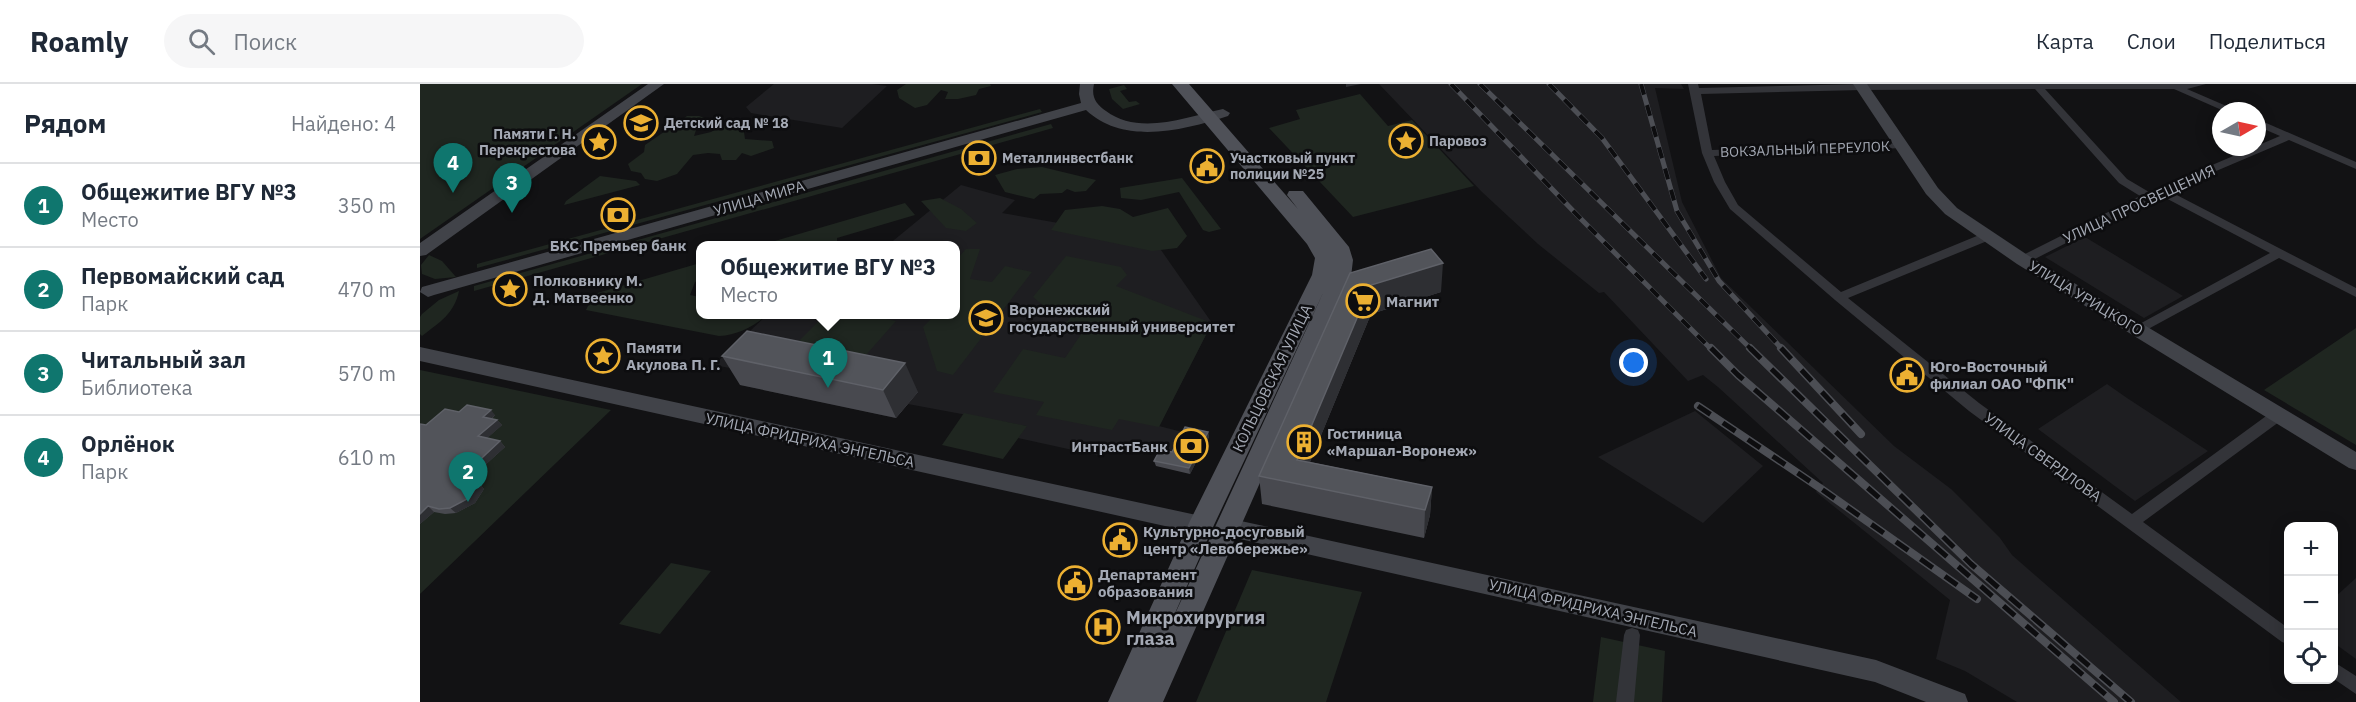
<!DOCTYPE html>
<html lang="ru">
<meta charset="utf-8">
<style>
:root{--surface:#fff;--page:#f6f6f7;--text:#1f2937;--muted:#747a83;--line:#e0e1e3;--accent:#0f766e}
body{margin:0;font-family:"IBM Plex Sans",sans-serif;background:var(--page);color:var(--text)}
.controls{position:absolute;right:18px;bottom:18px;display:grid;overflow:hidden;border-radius:12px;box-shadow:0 3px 15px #0003}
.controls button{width:54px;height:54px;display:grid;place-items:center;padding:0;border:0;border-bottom:2px solid var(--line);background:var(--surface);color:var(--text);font:30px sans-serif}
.compass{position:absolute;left:1792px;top:18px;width:54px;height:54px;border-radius:50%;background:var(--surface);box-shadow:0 3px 15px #0003;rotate:81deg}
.you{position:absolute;left:1214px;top:279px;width:21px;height:21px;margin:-15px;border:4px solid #fff;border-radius:50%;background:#1a73e8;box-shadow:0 0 0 9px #1a73e833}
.badge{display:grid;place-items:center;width:39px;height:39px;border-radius:50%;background:var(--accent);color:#fff;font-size:20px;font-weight:700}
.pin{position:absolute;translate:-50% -50px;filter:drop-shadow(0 2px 3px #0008)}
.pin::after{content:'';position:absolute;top:32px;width:21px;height:18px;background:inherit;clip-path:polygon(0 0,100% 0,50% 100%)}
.popup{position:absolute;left:276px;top:157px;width:264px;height:78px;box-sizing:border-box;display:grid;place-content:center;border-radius:12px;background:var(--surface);filter:drop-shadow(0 2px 4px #0005);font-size:20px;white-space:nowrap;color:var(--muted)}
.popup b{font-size:22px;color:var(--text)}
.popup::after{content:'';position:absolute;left:50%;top:100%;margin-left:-12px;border:12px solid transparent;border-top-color:var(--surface)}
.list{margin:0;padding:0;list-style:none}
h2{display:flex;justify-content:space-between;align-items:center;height:78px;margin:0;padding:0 24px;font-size:26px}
h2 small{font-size:20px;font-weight:400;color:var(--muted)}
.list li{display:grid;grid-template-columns:39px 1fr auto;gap:18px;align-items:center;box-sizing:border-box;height:84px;padding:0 24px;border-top:2px solid var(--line)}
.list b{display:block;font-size:22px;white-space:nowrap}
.list p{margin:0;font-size:20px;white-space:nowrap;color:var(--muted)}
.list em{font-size:20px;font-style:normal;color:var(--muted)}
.icon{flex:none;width:33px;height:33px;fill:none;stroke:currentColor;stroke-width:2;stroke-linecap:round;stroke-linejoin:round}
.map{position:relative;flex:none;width:1936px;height:618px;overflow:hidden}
header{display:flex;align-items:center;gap:36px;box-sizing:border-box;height:84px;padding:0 30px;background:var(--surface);border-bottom:2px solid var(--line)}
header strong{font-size:28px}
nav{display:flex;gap:33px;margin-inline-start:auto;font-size:21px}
.search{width:420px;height:54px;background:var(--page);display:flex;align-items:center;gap:15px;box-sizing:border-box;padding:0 21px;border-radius:33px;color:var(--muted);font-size:22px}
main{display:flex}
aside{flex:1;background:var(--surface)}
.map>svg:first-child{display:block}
.built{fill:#1e1e21}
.green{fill:#1f2620}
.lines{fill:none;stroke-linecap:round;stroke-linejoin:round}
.street{fill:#333439;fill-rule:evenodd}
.secondary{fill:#414349;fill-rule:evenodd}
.primary{fill:#4f5158;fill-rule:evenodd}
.rail-far1-casing{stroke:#4c4e54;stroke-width:5}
.rail-casing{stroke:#4c4e54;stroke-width:8}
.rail-far1{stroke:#0d0d0f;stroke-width:4;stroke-dasharray:11;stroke-linecap:butt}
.rail{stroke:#0d0d0f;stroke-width:5;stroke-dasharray:15;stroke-linecap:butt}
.wall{fill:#48494f}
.shaded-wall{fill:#2e2f33}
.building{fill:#52545a;stroke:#5f6168;stroke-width:1.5}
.labels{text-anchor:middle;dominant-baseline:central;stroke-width:5;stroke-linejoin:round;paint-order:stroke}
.far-poi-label{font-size:14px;font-weight:bold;fill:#a4a9b4;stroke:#0d0d0f;text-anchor:start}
.far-street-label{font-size:14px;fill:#a4a9b4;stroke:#0d0d0f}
.street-label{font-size:15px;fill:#a4a9b4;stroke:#0d0d0f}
.poi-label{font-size:15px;font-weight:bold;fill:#a4a9b4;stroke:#0d0d0f;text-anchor:start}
.near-poi-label{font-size:18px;font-weight:bold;fill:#a4a9b4;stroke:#0d0d0f;text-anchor:start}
</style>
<header>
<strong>Roamly</strong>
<div class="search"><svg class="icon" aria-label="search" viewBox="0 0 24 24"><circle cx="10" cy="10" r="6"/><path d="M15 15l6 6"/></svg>Поиск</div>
<nav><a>Карта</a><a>Слои</a><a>Поделиться</a></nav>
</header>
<main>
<aside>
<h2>Рядом<small>Найдено: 4</small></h2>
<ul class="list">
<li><span class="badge">1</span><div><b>Общежитие ВГУ №3</b><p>Место</p></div><em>350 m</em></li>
<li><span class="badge">2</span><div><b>Первомайский сад</b><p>Парк</p></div><em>470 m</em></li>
<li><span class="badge">3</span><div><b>Читальный зал</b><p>Библиотека</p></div><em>570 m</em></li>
<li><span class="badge">4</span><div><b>Орлёнок</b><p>Парк</p></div><em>610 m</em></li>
</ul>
</aside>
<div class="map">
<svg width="1936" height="618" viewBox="0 0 1936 618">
<rect width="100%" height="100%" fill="#121214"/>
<!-- built -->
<path class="built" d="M354,0H452L467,2L422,44L331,29L326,23Z
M959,0H1261L1264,5L1235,4L1262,118L1301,194L1474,362L1531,405L1580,454L1592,471L1761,618H1597L1545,587L1516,575L1530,516L1396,408L1403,399L1298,303L1283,291L1268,297L1184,208L1179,209L1118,160L1062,108Z
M541,101L595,116L582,129L734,156L792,239L739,342L766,349L753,373L687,360L680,372L598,354L606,342L488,320L476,334L320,301L331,288L294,281L347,231L536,230V162L468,161Z
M1665,153L1763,212L1724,234L1625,173Z
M1687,300L1707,314L1788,367L1715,417L1618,345Z
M1275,327L1343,382L1283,439L1178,373Z
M1936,494V575L1914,559V514Z"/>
<!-- green -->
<path class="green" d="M0,0H222L0,155Z
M486,0H570L571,2L559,5L556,11L538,15H525L528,8L521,6L507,21L495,24L479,14L477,6Z
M704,1L707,5L700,7L709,18L716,17L720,20L703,25L692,15L689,5Z
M940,10L968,42L992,36L1054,102L933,133L849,44L880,35L876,26Z
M620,25L622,28L57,184V180Z
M267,32H279L290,36L276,46L274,52L291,48L311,37L330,41L324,48L325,55L352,57L354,64L331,72L322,69L316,76H302L300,70L288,69L273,71L257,90L237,97L225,95L221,89L211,87L208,80L224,68L225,61Z
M631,40L633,44L54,207V202Z
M622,83L676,96L666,107L655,108L647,105L642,109L620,110L614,115L585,108L575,91L597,85Z
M180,92L216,97L220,101L144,121L146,117Z
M762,94L801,145L789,148L783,146L759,108L721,116L701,114L700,104Z
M520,114L541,125L557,139L546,147L526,144L501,117Z
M485,119L495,131L417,154V161H341Z
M682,122L700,125L713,133L748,124L767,152L757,164L732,167L631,146L645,126Z
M546,165H560L550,195L572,198L585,182L612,188L533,291L517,287L503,243L515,231L536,230V176Z
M9,171L22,177L36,193L15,195L2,190L1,181Z
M646,172L701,183L707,191L696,202L792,239L739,343L699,335L692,346L616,331L624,318L573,308L603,265L645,274L662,249L642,245L654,228L624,222L613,213Z
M280,179V196L275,198L270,211L280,213V230L347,231C333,243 317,251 299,252L166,226L174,210Z
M39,207C34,230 20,238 2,252L0,250V233L2,230L19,216Z
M405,231H447L476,237L438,280L369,267Z
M1936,244V361L1844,306Z
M0,286L191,326L0,510Z
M544,329L607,342L583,375L522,361Z
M251,479L291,487L240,550L199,540Z
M832,486L942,508L906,618H776Z
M1181,553L1245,567L1242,618H1173Z"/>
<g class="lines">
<!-- street -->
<path class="street" d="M1268,0H1278L1279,4L1442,0H1786L1767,5L1818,27H1804L1754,5H1625L1707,95L1729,108L1860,52L1837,42V35L1936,78V85L1869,56L1749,107L1936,204V213L1859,174L1719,250L1714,249L1713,246L1714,243L1850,169L1740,111L1607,179H1599L1597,176L1599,173L1720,112L1699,99L1615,5L1442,6L1281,10L1292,66L1486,59L1487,61L1482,64L1294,72L1305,98L1318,121L1421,208L1564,149H1572L1574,152L1572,155L1428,214L1559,319L1712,430L1853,327H1863L1865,331L1863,335L1723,438L1868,544V560L1862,558L1549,327L1415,216L1310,125L1294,98L1282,69Z
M1212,544L1218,546L1220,551L1214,618H1196L1204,551L1206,546Z
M1914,578L1936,592V610L1914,595Z"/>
<!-- secondary -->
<path class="secondary" d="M228,0H244L6,171L0,172V159Z
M660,0H674C671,13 676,20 686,27C719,52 767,33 803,25L810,29L808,32C764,46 704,62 666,26L14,211L8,213L0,208L2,203L661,19L659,10Z
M1433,0H1447L1518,104L1537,124L1609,172L1936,368V386L1929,384L1597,180L1525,130L1506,110Z
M0,263L781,432L789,435L792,441L789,447L781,450L0,277Z
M807,434L1456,576L1545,610L1548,618H1506L1455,598L807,452L799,449L796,443L799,437Z"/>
<!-- primary -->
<path class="primary" d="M752,0H769L878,125L867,111L869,107H883L929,163L933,176L931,193L743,618H688L768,441L892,191L895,174L887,160ZM904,207L748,545L794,441Z"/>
<defs>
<path id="rail-far1" d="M1031,0L1160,134L1292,266
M1060,0L1332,266
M1129,0L1182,54L1286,195
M1221,0L1257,127L1299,197L1363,266"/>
<path id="rail" d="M1291,264L1318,291L1694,618
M1330,264L1551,480L1711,618
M1361,264L1441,350
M1278,322L1400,404L1557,515"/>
</defs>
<!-- rail-far1 casing -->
<use href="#rail-far1" class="rail-far1-casing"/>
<!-- rail casing -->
<use href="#rail" class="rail-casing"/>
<!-- rail-far1 -->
<use href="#rail-far1" class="rail-far1"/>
<!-- rail -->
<use href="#rail" class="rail"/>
</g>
<!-- wall -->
<path class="wall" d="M930,189L1021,208L951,230L890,378L1012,403L1010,431L1004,454L842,420L839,392Z
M302,272L498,308L476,334L320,301Z
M39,328L75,331L72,335L77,336L82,341L67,354L80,357L85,363L53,392L64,405L55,419L36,429L25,430L14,428L0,440V340L6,341Z
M788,348L789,353L770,390L736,382L734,377Z"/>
<!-- shaded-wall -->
<path class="shaded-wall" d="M926,0H941L926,3Z
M1023,179L1021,208L951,230L881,400L877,376L951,201Z
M485,279L498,308L476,334L463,306Z
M71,326L75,331L68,338L63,333Z
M77,336L82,341L63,358L58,352Z
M788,348L789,353L770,390L769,384Z
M80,357L85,363L53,392L64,405L55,419L36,429L30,424L48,387Z
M1012,403L1010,431L1004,454L1005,426Z
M8,422L14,428L0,440V430Z"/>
<!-- building -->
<path class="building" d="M1011,165L1023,179L951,201L877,376L1012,403L1005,426L839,392L930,189Z
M327,247L485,279L463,306L302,272Z
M47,321L71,326L63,333L77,336L58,352L80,357L48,387L59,399L49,414L30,424L19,425L8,422L0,430V340L6,341L25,325L39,328Z
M765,343L788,348L769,384L734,377L740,366L752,368Z"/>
<!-- icons -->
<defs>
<symbol id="school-ring" viewBox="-11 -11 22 22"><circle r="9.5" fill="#0d0d0f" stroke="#ecb032" stroke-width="1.5"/><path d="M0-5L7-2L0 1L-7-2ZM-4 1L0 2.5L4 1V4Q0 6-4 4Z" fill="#ecb032"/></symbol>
<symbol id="sight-ring" viewBox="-11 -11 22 22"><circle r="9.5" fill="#0d0d0f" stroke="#ecb032" stroke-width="1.5"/><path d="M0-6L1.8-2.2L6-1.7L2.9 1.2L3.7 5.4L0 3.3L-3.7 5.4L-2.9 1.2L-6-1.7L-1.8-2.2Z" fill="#ecb032"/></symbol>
<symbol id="bank-ring" viewBox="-11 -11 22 22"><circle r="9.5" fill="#0d0d0f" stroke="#ecb032" stroke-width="1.5"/><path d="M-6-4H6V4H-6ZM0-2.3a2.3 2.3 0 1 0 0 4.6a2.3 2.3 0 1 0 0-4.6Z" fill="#ecb032"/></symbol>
<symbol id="civic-ring" viewBox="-11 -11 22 22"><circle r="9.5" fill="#0d0d0f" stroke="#ecb032" stroke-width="1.5"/><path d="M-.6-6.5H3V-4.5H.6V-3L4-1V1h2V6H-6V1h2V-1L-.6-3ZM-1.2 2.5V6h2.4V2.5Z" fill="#ecb032"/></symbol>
<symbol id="supermarket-ring" viewBox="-11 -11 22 22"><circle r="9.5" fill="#0d0d0f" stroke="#ecb032" stroke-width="1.5"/><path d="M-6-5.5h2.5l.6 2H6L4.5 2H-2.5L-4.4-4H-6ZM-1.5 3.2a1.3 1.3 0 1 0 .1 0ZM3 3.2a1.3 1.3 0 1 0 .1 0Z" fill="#ecb032"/></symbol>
<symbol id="university-ring" viewBox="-11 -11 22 22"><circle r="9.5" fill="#0d0d0f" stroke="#ecb032" stroke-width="1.5"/><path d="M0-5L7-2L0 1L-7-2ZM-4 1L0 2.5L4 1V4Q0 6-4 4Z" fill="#ecb032"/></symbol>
<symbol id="building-ring" viewBox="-11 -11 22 22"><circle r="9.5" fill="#0d0d0f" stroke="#ecb032" stroke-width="1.5"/><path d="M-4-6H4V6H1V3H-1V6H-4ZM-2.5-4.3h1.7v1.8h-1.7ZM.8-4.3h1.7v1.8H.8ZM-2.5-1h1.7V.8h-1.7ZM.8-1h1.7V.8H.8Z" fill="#ecb032"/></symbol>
<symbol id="hospital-ring" viewBox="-11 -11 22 22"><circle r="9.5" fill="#0d0d0f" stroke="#ecb032" stroke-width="1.5"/><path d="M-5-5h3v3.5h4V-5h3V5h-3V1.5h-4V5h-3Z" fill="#ecb032"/></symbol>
</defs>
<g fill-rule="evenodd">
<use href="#school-ring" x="202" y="20" width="38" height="38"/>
<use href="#sight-ring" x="967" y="38" width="38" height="38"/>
<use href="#sight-ring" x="160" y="39" width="38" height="38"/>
<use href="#bank-ring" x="540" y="55" width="38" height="38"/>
<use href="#civic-ring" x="768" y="63" width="38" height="38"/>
<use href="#bank-ring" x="179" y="112" width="38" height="38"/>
<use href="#sight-ring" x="71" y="186" width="38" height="38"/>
<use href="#supermarket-ring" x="924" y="198" width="38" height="38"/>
<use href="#university-ring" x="547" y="215" width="38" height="38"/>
<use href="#sight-ring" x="164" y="253" width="38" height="38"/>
<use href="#civic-ring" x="1468" y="272" width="38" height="38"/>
<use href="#building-ring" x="865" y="339" width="38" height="38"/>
<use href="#bank-ring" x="752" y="343" width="38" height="38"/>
<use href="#civic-ring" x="681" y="437" width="38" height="38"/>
<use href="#civic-ring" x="636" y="480" width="38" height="38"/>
<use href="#hospital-ring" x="664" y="524" width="38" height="38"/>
</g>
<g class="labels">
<!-- far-poi labels -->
<g class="far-poi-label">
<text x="244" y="39">Детский сад № 18</text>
<text x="156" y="50" text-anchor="end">Памяти Г. Н.<tspan x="156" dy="16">Перекрестова</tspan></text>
<text x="1009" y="57">Паровоз</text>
<text x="582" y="74">Металлинвестбанк</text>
<text x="810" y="74">Участковый пункт<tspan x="810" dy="16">полиции №25</tspan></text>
</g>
<!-- far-street labels -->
<g class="far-street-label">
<text transform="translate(1385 65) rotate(-2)">ВОКЗАЛЬНЫЙ ПЕРЕУЛОК</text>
</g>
<!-- street labels -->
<g class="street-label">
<text transform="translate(339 114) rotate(-16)">УЛИЦА МИРА</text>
<text transform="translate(1719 120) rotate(-25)">УЛИЦА ПРОСВЕЩЕНИЯ</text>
<text transform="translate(1666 214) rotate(31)">УЛИЦА УРИЦКОГО</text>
<text transform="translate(852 294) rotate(-64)">КОЛЬЦОВСКАЯ УЛИЦА</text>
<text transform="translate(390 356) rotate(12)">УЛИЦА ФРИДРИХА ЭНГЕЛЬСА</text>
<text transform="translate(1623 373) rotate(36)">УЛИЦА СВЕРДЛОВА</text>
<text transform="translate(1173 524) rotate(13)">УЛИЦА ФРИДРИХА ЭНГЕЛЬСА</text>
</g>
<!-- poi labels -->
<g class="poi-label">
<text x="198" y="161" text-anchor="middle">БКС Премьер банк</text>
<text x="113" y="196">Полковнику М.<tspan x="113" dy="17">Д. Матвеенко</tspan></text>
<text x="966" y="217">Магнит</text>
<text x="589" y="225">Воронежский<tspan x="589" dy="17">государственный университет</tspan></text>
<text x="206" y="263">Памяти<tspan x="206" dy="17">Акулова П. Г.</tspan></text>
<text x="1510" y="282">Юго-Восточный<tspan x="1510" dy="17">филиал ОАО "ФПК"</tspan></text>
<text x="907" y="349">Гостиница<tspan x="907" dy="17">«Маршал-Воронеж»</tspan></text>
<text x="748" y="362" text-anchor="end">ИнтрастБанк</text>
<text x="723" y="447">Культурно-досуговый<tspan x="723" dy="17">центр «Левобережье»</tspan></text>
<text x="678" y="490">Департамент<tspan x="678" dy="17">образования</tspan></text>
</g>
<!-- near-poi labels -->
<g class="near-poi-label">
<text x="706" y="533">Микрохирургия<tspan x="706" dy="21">глаза</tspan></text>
</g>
</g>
</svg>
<div class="controls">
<button>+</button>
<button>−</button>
<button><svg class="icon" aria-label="locate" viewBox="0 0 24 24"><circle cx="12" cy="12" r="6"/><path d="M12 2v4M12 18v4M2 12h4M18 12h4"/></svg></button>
</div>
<svg class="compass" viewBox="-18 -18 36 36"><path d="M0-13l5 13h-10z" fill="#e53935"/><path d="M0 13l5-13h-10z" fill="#747a83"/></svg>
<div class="you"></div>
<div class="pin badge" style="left:408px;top:304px">1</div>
<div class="popup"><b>Общежитие ВГУ №3</b>Место</div>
<div class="pin badge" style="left:48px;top:418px">2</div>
<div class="pin badge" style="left:92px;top:129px">3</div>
<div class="pin badge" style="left:33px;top:109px">4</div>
</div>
</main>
